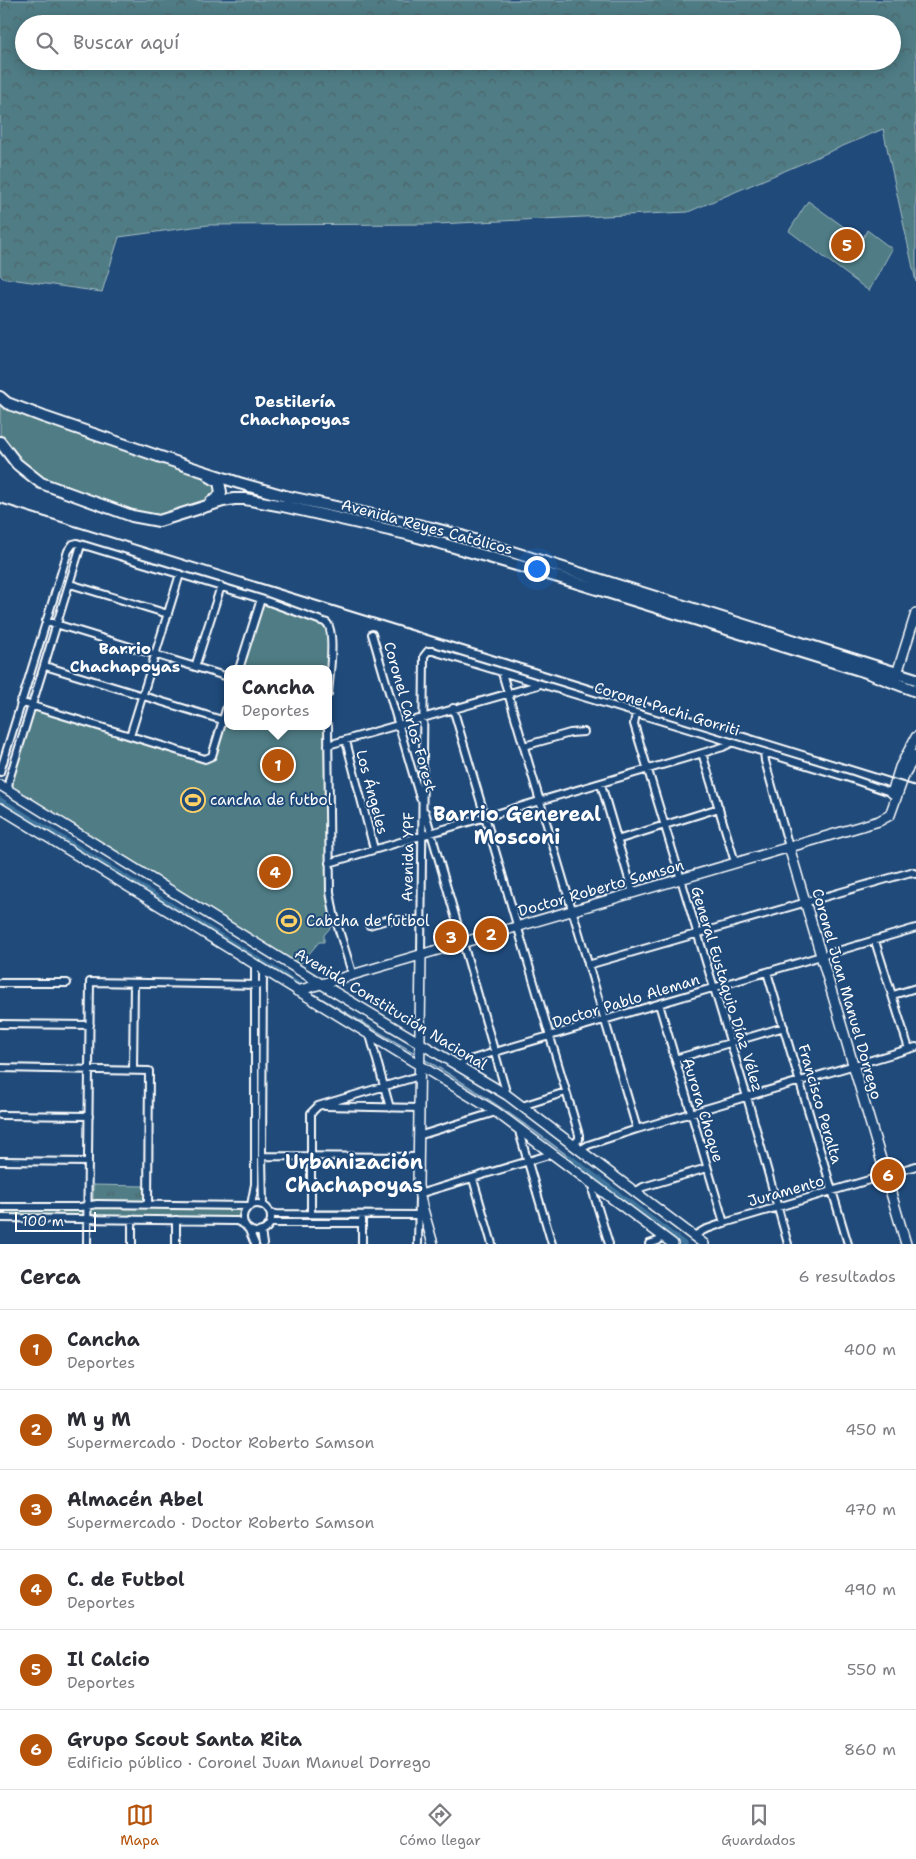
<!DOCTYPE html>
<html lang="es">
<meta charset="utf-8">
<style>
:root{--surface:#fff;--page:#f2f2f3;--text:#2b2b33;--muted:#7c7c81;--line:#e1e1e2;--accent:#b45309}
body{margin:0;font-family:"Shantell Sans",sans-serif;background:var(--page);color:var(--text)}
.scale{position:absolute;left:15px;bottom:12px;width:81px;box-sizing:border-box;padding-left:5px;border:2px solid #fff;border-top:0;font-size:14px;line-height:18px;white-space:nowrap;color:#fff;-webkit-text-stroke:4px #1f4a7a;paint-order:stroke}
.you{position:absolute;left:536px;top:568px;width:18px;height:18px;margin:-12px;border:4px solid #fff;border-radius:50%;background:#1a73e8;box-shadow:0 0 0 8px #1a73e833}
.badge{display:grid;place-items:center;width:32px;height:32px;border-radius:50%;background:var(--accent);color:#fff;font-size:16px;font-weight:700}
.pin{position:absolute;translate:-50% -50%;border:2px solid #fff;box-shadow:0 1px 5px #0006}
.popup{position:absolute;left:224px;top:665px;width:108px;height:65px;box-sizing:border-box;display:grid;place-content:center;border-radius:10px;background:var(--surface);filter:drop-shadow(0 1px 4px #0005);font-size:16px;white-space:nowrap;color:var(--muted)}
.popup b{font-size:19px;color:var(--text)}
.popup::after{content:'';position:absolute;left:50%;top:100%;margin-left:-10px;border:10px solid transparent;border-top-color:var(--surface)}
.list{margin:0;padding:0;list-style:none}
h2{display:flex;justify-content:space-between;align-items:center;height:65px;margin:0;padding:0 20px;font-size:21px}
h2 small{font-size:16px;font-weight:400;color:var(--muted)}
.list li{display:grid;grid-template-columns:32px 1fr auto;gap:15px;align-items:center;box-sizing:border-box;height:80px;padding:0 20px;border-top:1px solid var(--line)}
.list b{display:block;font-size:19px;white-space:nowrap}
.list p{margin:0;font-size:16px;white-space:nowrap;color:var(--muted)}
.list em{font-size:16px;font-style:normal;color:var(--muted)}
.icon{flex:none;width:28px;height:28px;fill:none;stroke:currentColor;stroke-width:2;stroke-linecap:round;stroke-linejoin:round}
.map{position:relative;flex:none;width:916px;height:1244px;overflow:hidden}
.search{position:absolute;background:var(--surface);box-shadow:0 2px 12px #0003;left:15px;right:15px;top:15px;height:55px;display:flex;align-items:center;gap:12px;box-sizing:border-box;padding:0 18px;border-radius:28px;color:var(--muted);font-size:19px}
.sheet{height:545px;background:var(--surface)}
nav{display:flex;justify-content:space-around;align-items:center;box-sizing:border-box;height:70px;border-top:1px solid var(--line);background:var(--surface);font-size:14px;color:var(--muted)}
nav a{display:grid;justify-items:center;gap:2px}
nav .on{color:var(--accent)}
.map>svg:first-child{display:block}
.grass{fill:#4f7c85;stroke:#a7bec2}
.forest{fill:url(#forest-crowns);stroke:#a7bec2;fill-rule:evenodd}
.park{fill:url(#park-tufts);stroke:#a7bec2}
.lines{fill:none;stroke-linecap:round;stroke-linejoin:round}
.stream{stroke:#8cacc4;stroke-width:2}
.canal{stroke:#40759d;stroke-width:5.5}
.street-casing{stroke:#fff;stroke-width:10}
.secondary-casing{stroke:#fff;stroke-width:12}
.primary-casing{stroke:#fff;stroke-width:14}
.street{stroke:#1f4a7a;stroke-width:6}
.secondary{stroke:#1f4a7a;stroke-width:9}
.primary{stroke:#1f4a7a;stroke-width:10}
.rail{stroke:#fff;stroke-width:2}
.labels{text-anchor:middle;dominant-baseline:central;stroke-width:4;stroke-linejoin:round;paint-order:stroke}
.street-label{font-size:15px;fill:#fff;stroke:#1f4a7a}
.poi-label{font-size:15px;fill:#fff;stroke:#1f4a7a;text-anchor:start}
.neighbourhood-label{font-size:16px;font-weight:bold;fill:#fff;stroke:#1f4a7a}
.district-label{font-size:20px;font-weight:bold;fill:#fff;stroke:#1f4a7a}
</style>
<div class="map">
<svg width="916" height="1244" viewBox="0 0 916 1244">
<defs>
<pattern id="forest-crowns" width="20" height="18" patternUnits="userSpaceOnUse" patternTransform="scale(1.25)"><rect width="20" height="18" fill="#4f7c85"/><path d="M2 6a3 3 0 1 1 6 0M12 15a3 3 0 1 1 6 0" fill="none" stroke="#4e6468"/></pattern>
<pattern id="park-tufts" width="24" height="20" patternUnits="userSpaceOnUse" patternTransform="scale(1.25)"><rect width="24" height="20" fill="#4f7c85"/><path d="M3 7l-1-3M5 7V3M7 7l1-3M15 17l-1-3M17 17v-4M19 17l1-3" fill="none" stroke="#4e6468"/></pattern>
</defs>
<rect width="100%" height="100%" fill="#1f4a7a"/>
<filter id="ink" filterUnits="userSpaceOnUse"><feTurbulence type="fractalNoise" baseFrequency=".02" numOctaves="2"/><feDisplacementMap in="SourceGraphic" scale="10" xChannelSelector="R" yChannelSelector="G"/><feConvolveMatrix kernelMatrix="1 2 1 2 8 2 1 2 1" color-interpolation-filters="sRGB"/></filter>
<g filter="url(#ink)">
<!-- grass -->
<path class="grass" d="M808,201L862,240L867,230L892,249L869,291L789,231Z
M0,406H5L23,415L181,468C193,476 206,477 218,484L215,499L166,515L157,516L139,515L54,485L33,474L9,451L0,435Z
M282,499L430,532L541,566L540,569L281,502Z
M261,599L330,626L328,690L330,889L336,921L324,935V942H319L297,968L8,789L32,706L207,759L212,756L228,704V726H328V669H239Z
M97,1204L249,1206L244,1212L243,1224L0,1218V1207Z"/>
<!-- forest -->
<path class="forest" d="M0,0H916V282L883,129L688,212L438,224L208,225L119,237L102,292L3,278L0,275ZM24,24H892V61H24Z"/>
<!-- park -->
<path class="park" d="M93,1185L144,1186V1199L142,1202L96,1201L93,1199Z"/>
<g class="lines">
<!-- stream -->
<path class="stream" d="M312,993L416,1054
M422,1058C473,1088 522,1121 569,1157"/>
<!-- canal -->
<path class="canal" d="M0,800L312,993
M569,1157L684,1244"/>
<defs>
<path id="street" d="M70,584L168,614
M46,621L228,677
M372,634L420,798
M45,666L222,720
M195,667L221,586
M239,669L261,599
M502,673L637,1129
M20,702L205,759L212,756L228,703
M453,708L579,1135V1139L573,1145
M636,713L634,724L747,1097L788,1244
M328,726L330,892L334,914L353,976
M130,736L180,574
M346,741L374,849
M328,745L538,685
M524,746L570,733L584,732
M764,752L765,761L789,847
M702,753L735,862
M0,772L68,551L73,544L77,543L261,599L327,623C336,633 329,679 328,694
M601,784L633,893
M8,789L9,780L81,545
M425,812L507,1095
M617,840L719,808
M329,863L723,747L733,742
M369,925L387,920H421
M875,941L909,1049
M421,956L424,656L428,651H433L849,778L896,794
M588,965L911,872L916,874
M767,972L848,1244
M0,983H67
M893,995L916,988
M659,1004L724,1223
M0,1024L90,1025
M370,1035L390,1108
M675,1059L784,1027
M459,1067L463,1062L495,1052L916,928
M0,1068L149,1071L148,1204
M133,1070L134,983
M318,1106L419,1076
M325,1106L419,1108
M522,1106L566,1092
M0,1115L89,1116
M519,1128L520,1135L552,1244
M418,1136L496,1112
M580,1150L588,1145L637,1129L916,1047
M262,1156L418,1157
M0,1161L88,1162
M473,1179L492,1244
M595,1185L593,1192L609,1244
M635,1192L643,1187L707,1168
M243 1218a14 14 0 1 1 28 0a14 14 0 1 1-28 0Z
M251,1205L255,1184V965
M263,1205L262,1156L263,971
M0,1207H80L97,1204L249,1206
M270,1213L276,1214L418,1215
M311,1214V1113L318,1106
M0,1218L232,1221H237L245,1225
M362,1220V1244
M270,1223H362
M249,1230L255,1244
M261,1231L263,1244
M694,1236L704,1230L724,1223L916,1166
M87,1244L90,982L263,985
M132,1244V1219
M176,1244V1220
M418,1244L419,1196L422,1193L552,1154
M649,1244L658,1241L663,1236"/>
<path id="secondary" d="M895,680L916,613
M0,785L323,985L507,1095L704,1244
M892,793L900,767L916,737
M0,808L496,1112L673,1244
M789,847L906,1244
M421,956L418,1186L422,1206L433,1244
M297,991L879,821L890,815L905,773L916,755"/>
<path id="primary" d="M0,397L7,403L44,417L190,467L239,483L285,496L432,528L458,535L916,679
M0,442L17,464L41,483L132,516L159,521L223,501L234,499H245L283,506L407,534L447,545L558,577L866,672L916,691
M209,476L219,482L221,492L217,499L211,502"/>
</defs>
<!-- street casing -->
<use href="#street" class="street-casing"/>
<!-- secondary casing -->
<use href="#secondary" class="secondary-casing"/>
<!-- primary casing -->
<use href="#primary" class="primary-casing"/>
<!-- street -->
<use href="#street" class="street"/>
<!-- secondary -->
<use href="#secondary" class="secondary"/>
<!-- primary -->
<use href="#primary" class="primary"/>
<!-- rail -->
<path class="rail" d="M0,503L916,786"/>
</g>
</g>
<!-- icons -->
<defs>
<symbol id="stadium-ring" viewBox="-11 -11 22 22"><circle r="9.5" fill="#1f4a7a" stroke="#ffd166" stroke-width="1.5"/><path d="M0-5a6.5 5 0 1 0 0 10a6.5 5 0 1 0 0-10ZM-3.5-1.8h7v3.6h-7Z" fill="#ffd166"/></symbol>
</defs>
<g fill-rule="evenodd">
<use href="#stadium-ring" x="179" y="786" width="28" height="28"/>
<use href="#stadium-ring" x="275" y="907" width="28" height="28"/>
</g>
<g class="labels">
<!-- street labels -->
<g class="street-label">
<text transform="translate(427 527) rotate(15)">Avenida Reyes Católicos</text>
<text transform="translate(667 709) rotate(17)">Coronel Pachi Gorriti</text>
<text transform="translate(410 717) rotate(74)">Coronel Carlos Forest</text>
<text transform="translate(372 792) rotate(75)">Los Ángeles</text>
<text transform="translate(408 857) rotate(-89)">Avenida YPF</text>
<text transform="translate(601 888) rotate(-16)">Doctor Roberto Samson</text>
<text transform="translate(727 989) rotate(73)">General Eustaquio Díaz Vélez</text>
<text transform="translate(847 994) rotate(74)">Coronel Juan Manuel Dorrego</text>
<text transform="translate(626 1001) rotate(-17)">Doctor Pablo Aleman</text>
<text transform="translate(391 1009) rotate(31)">Avenida Constitución Nacional</text>
<text transform="translate(820 1104) rotate(74)">Francisco Peralta</text>
<text transform="translate(703 1110) rotate(73)">Aurora Choque</text>
<text transform="translate(786 1191) rotate(-16)">Juramento</text>
</g>
<!-- poi labels -->
<g class="poi-label">
<text x="210" y="800">cancha de futbol</text>
<text x="306" y="921">Cabcha de futbol</text>
</g>
<!-- neighbourhood labels -->
<g class="neighbourhood-label">
<text x="295" y="401">Destilería<tspan x="295" dy="18">Chachapoyas</tspan></text>
<text x="125" y="648">Barrio<tspan x="125" dy="18">Chachapoyas</tspan></text>
</g>
<!-- district labels -->
<g class="district-label">
<text x="517" y="814">Barrio Genereal<tspan x="517" dy="23">Mosconi</tspan></text>
<text x="354" y="1162">Urbanización<tspan x="354" dy="23">Chachapoyas</tspan></text>
</g>
</g>
</svg>
<div class="scale">100 m</div>
<div class="you"></div>
<div class="pin badge" style="left:278px;top:765px">1</div>
<div class="popup"><b>Cancha</b>Deportes</div>
<div class="pin badge" style="left:491px;top:934px">2</div>
<div class="pin badge" style="left:451px;top:937px">3</div>
<div class="pin badge" style="left:275px;top:872px">4</div>
<div class="pin badge" style="left:847px;top:245px">5</div>
<div class="pin badge" style="left:888px;top:1175px">6</div>
<div class="search"><svg class="icon" aria-label="search" viewBox="0 0 24 24"><circle cx="10" cy="10" r="6"/><path d="M15 15l6 6"/></svg>Buscar aquí</div>
</div>
<section class="sheet">
<h2>Cerca<small>6 resultados</small></h2>
<ul class="list">
<li><span class="badge">1</span><div><b>Cancha</b><p>Deportes</p></div><em>400 m</em></li>
<li><span class="badge">2</span><div><b>M y M</b><p>Supermercado · Doctor Roberto Samson</p></div><em>450 m</em></li>
<li><span class="badge">3</span><div><b>Almacén Abel</b><p>Supermercado · Doctor Roberto Samson</p></div><em>470 m</em></li>
<li><span class="badge">4</span><div><b>C. de Futbol</b><p>Deportes</p></div><em>490 m</em></li>
<li><span class="badge">5</span><div><b>Il Calcio</b><p>Deportes</p></div><em>550 m</em></li>
<li><span class="badge">6</span><div><b>Grupo Scout Santa Rita</b><p>Edificio público · Coronel Juan Manuel Dorrego</p></div><em>860 m</em></li>
</ul>
</section>
<nav>
<a class="on"><svg class="icon" aria-label="map" viewBox="0 0 24 24"><path d="M3 6l6-2 6 2 6-2v14l-6 2-6-2-6 2zM9 4v14M15 6v14"/></svg>Mapa</a>
<a><svg class="icon" aria-label="directions" viewBox="0 0 24 24"><path d="M12 3l9 9-9 9-9-9zM9 14v-3h6M13 9l2 2-2 2"/></svg>Cómo llegar</a>
<a><svg class="icon" aria-label="saved" viewBox="0 0 24 24"><path d="M7 4h10v16l-5-4-5 4z"/></svg>Guardados</a>
</nav>
